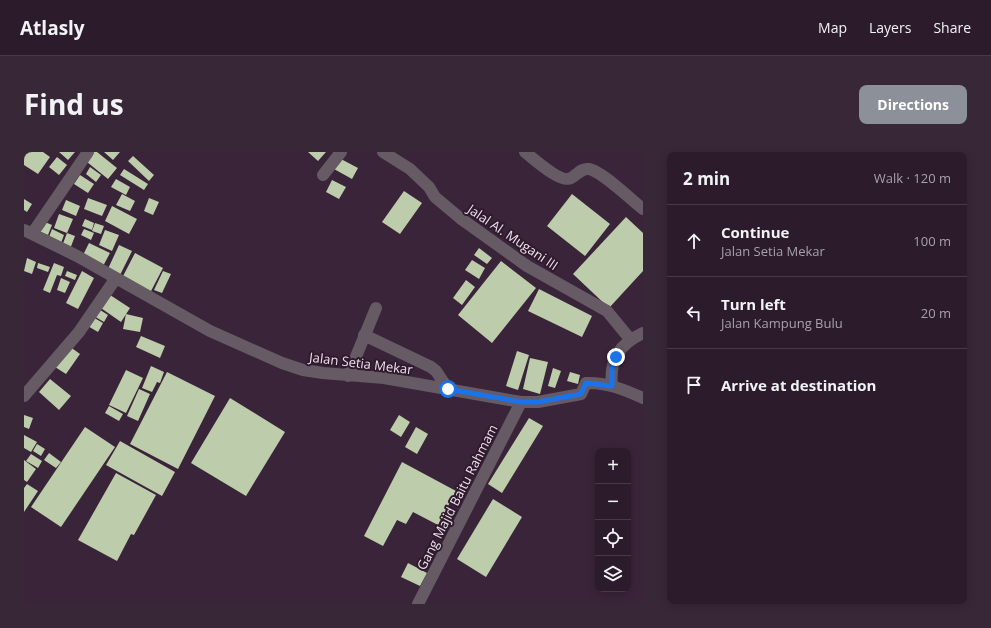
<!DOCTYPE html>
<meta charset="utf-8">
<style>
:root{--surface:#2c1b2b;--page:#382837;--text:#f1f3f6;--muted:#a6a1a9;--line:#483947;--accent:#8c9099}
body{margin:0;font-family:"Open Sans",sans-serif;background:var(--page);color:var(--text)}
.controls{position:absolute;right:12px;bottom:12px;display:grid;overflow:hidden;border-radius:8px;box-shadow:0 2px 10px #0003}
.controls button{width:36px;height:36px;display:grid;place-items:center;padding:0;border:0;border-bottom:1px solid var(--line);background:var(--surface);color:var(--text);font:20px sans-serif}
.stop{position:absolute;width:12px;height:12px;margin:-9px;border:3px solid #1a73e8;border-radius:50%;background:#fff}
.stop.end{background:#1a73e8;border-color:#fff;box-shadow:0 1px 4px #0008}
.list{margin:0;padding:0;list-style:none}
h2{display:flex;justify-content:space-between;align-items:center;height:52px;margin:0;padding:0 16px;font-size:17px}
h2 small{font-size:13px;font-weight:400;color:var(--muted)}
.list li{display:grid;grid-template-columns:26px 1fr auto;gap:12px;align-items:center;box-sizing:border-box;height:72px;padding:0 16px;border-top:1px solid var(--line)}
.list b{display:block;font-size:15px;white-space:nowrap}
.list p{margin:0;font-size:13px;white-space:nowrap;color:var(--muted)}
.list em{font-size:13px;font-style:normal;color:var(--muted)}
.icon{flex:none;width:22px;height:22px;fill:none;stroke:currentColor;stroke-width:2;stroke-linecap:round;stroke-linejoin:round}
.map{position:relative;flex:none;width:619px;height:452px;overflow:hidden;border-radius:8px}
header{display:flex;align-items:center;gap:24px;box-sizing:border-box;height:56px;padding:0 20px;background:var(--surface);border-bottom:1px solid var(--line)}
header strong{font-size:19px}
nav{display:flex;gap:22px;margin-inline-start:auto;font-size:14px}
.intro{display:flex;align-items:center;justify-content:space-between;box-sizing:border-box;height:96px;padding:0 24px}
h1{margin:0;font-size:28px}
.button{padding:10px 18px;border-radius:8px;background:var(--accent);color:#fff;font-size:14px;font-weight:700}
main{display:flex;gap:24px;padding:0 24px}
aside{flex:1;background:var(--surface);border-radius:8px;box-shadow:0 2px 10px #0003}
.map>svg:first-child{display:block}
.building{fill:#bdccab}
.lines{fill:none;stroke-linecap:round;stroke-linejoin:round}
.minor{stroke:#665b65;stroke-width:12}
.route{stroke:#1a73e8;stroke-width:5}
.labels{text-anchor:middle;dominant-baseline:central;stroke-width:4;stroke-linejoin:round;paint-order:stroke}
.street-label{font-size:13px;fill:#f0e1ee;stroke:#301a2e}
</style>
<header>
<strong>Atlasly</strong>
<nav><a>Map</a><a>Layers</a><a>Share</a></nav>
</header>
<div class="intro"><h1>Find us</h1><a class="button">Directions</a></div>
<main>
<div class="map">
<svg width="619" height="452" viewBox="0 0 619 452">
<rect width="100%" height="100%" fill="#3a2439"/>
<!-- building -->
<path class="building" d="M0,0H19L26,5L14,22L0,13Z
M35,0H51L44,8Z
M70,0H73L93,16L84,27L63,10Z
M80,0H96L89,8Z
M284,0H302L294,9Z
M109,4L130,23L125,29L104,9Z
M33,5L43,13L35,23L25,15Z
M315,6L334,16L328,27L310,17Z
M66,15L77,23L72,30L62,22Z
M100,17L124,32L120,38L96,23Z
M56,23L70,32L64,41L50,32Z
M92,27L106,35L102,43L87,35Z
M308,28L322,35L315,47L302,40Z
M380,39L398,51L376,82L358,70Z
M98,42L111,49L106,59L92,53Z
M548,42L586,72L561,104L523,74Z
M64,46L83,53L78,64L60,57Z
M125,46L135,50L129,63L120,59Z
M0,47L8,52L3,60L0,58Z
M42,48L56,54L52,64L38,58Z
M88,54L113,67L105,82L81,69Z
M35,62L49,67L43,81L30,76Z
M602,65L619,81V119L585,156L549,122Z
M61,67L70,71L68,78L58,74Z
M21,70L28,73L24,83L16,80Z
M71,71L80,74L77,82L68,79Z
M28,77L40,83L37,91L25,85Z
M60,77L70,81L67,88L57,83Z
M81,78L95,83L88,99L75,93Z
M43,81L51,84L46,97L38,94Z
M65,91L86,101L78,116L58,105Z
M95,93L108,99L95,125L83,119Z
M455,96L468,106L463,112L450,103Z
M111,101L139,116L126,141L98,126Z
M3,106L12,110L8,122L0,119Z
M448,108L461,116L455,127L441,118Z
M477,109L512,136L468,191L434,163Z
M14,111L26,115L24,120L13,116Z
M30,111L40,115L37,124L33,123L26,141L19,138Z
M43,119L53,123L51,128L41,124Z
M58,119L70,126L54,157L42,151Z
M139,119L147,122L138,141L130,138Z
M37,126L46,130L41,141L33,138Z
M442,128L451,135L438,153L429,146Z
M515,137L568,164L558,185L504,159Z
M83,141L106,156L97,170L74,154Z
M73,156L84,163L80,170L68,163Z
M102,162L119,166L116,180L99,177Z
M67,164L79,171L74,180L62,173Z
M117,184L141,194L136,206L112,195Z
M45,194L56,202L42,222L31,215Z
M493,199L505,203L494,238L482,234Z
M506,206L524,210L516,242L499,237Z
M127,214L140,220L136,231L133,230L128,240L118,236Z
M529,216L537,219L531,236L524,234Z
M102,218L119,226L102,261L85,253Z
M143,220L191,244L154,317L106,292Z
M546,220L556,223L554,232L543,229Z
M26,227L47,244L35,258L15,240Z
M115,237L126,242L114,269L103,264Z
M206,246L261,280L222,344L167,311Z
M85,254L99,262L95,269L81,261Z
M0,263L9,266L5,277L0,275Z
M375,263L386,270L377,285L366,278Z
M505,266L519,274L478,341L464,332Z
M61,275L91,295L37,375L7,355Z
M392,275L404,282L393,302L381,295Z
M0,283L13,290L7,300L0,296Z
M96,289L151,320L138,344L82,313Z
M13,292L21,297L17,304L9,299Z
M25,301L37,310L32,316L20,308Z
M7,302L18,309L14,316L2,309Z
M0,308L12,317L3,330L0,328Z
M378,310L432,339L414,373L389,360L382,372L373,368L359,394L340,384Z
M92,321L132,343L110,383L107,382L93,409L54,388Z
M3,332L14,339L0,360V336Z
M469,347L498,365L462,425L433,407Z
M384,411L403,421L396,434L377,425Z"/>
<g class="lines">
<!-- minor -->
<path class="minor" d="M359,0L386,17L405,35L411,45L436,66L503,114L583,159L606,187
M501,0C510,7 537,32 547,26C553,23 557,16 565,17C578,19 607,48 619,57
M299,23L317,0
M0,78L53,104L186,179L258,211L279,218L299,221L360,226L497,250H514L557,242L562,231C582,230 601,238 619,246
M8,82L64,0
M340,183L407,215L412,219L424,237
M324,224L352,156
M588,234C585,207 596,192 619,181
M0,244L55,180L92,126
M394,452L497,250"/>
</g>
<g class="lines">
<!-- route -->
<path class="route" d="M424,237L497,250H514L557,242L562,231L588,234V216L592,205"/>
</g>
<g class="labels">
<!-- street labels -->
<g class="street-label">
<text transform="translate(489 85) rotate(34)">Jalal Al. Mugani III</text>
<text transform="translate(337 211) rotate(7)">Jalan Setia Mekar</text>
<text transform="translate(433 345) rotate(-63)">Gang Majid Baitu Rahmam</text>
</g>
</g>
</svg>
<div class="controls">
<button>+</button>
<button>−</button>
<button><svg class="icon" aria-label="locate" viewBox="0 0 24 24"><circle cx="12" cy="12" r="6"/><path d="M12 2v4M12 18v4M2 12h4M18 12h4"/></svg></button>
<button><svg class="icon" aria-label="layers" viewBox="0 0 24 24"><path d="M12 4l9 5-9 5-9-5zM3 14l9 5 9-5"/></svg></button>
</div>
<div class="stop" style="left:424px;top:237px"></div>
<div class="stop end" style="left:592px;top:205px"></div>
</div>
<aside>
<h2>2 min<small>Walk · 120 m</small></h2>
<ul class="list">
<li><svg class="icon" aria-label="ahead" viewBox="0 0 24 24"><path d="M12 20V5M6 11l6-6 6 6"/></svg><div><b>Continue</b><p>Jalan Setia Mekar</p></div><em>100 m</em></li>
<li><svg class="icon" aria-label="left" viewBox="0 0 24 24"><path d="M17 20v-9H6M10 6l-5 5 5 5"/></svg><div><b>Turn left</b><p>Jalan Kampung Bulu</p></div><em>20 m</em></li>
<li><svg class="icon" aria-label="arrive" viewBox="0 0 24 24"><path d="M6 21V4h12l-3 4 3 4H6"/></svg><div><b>Arrive at destination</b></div></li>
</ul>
</aside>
</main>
